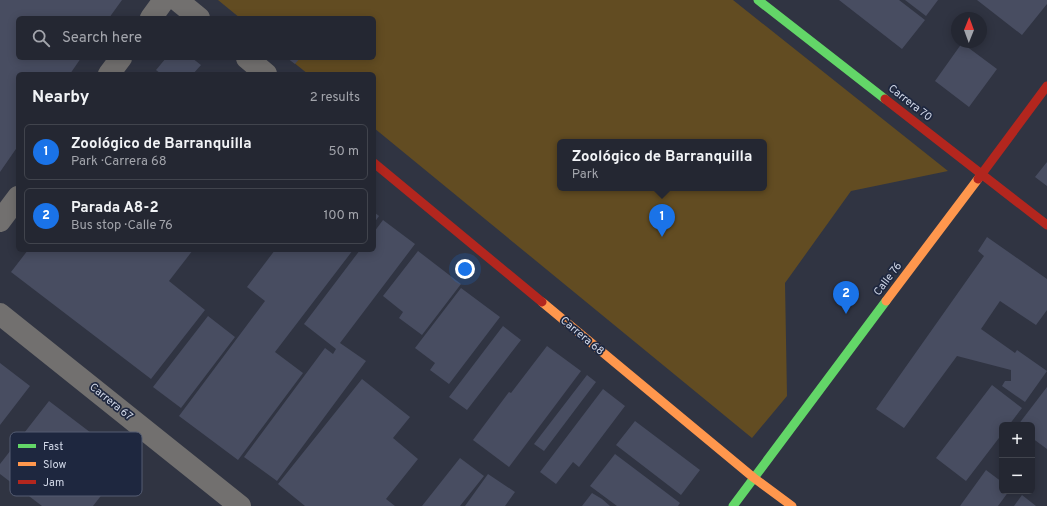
<!DOCTYPE html>
<meta charset="utf-8">
<style>
:root{--surface:#242732;--page:#30333e;--text:#f1f3f6;--muted:#a3a5ac;--line:#41444d;--accent:#1a73e8}
body{margin:0;font-family:Overpass,sans-serif;background:var(--page);color:var(--text)}
.controls{position:absolute;right:12px;bottom:12px;display:grid;overflow:hidden;border-radius:6px;box-shadow:0 2px 10px #0003}
.controls button{width:36px;height:36px;display:grid;place-items:center;padding:0;border:0;border-bottom:1px solid var(--line);background:var(--surface);color:var(--text);font:20px sans-serif}
.compass{position:absolute;left:951px;top:12px;width:36px;height:36px;border-radius:50%;background:var(--surface);box-shadow:0 2px 10px #0003;rotate:1deg}
.you{position:absolute;left:465px;top:269px;width:14px;height:14px;margin:-10px;border:3px solid #fff;border-radius:50%;background:#1a73e8;box-shadow:0 0 0 6px #1a73e833}
.badge{display:grid;place-items:center;width:26px;height:26px;border-radius:50%;background:var(--accent);color:#fff;font-size:13px;font-weight:700}
.pin{position:absolute;translate:-50% -33px;filter:drop-shadow(0 1px 2px #0008)}
.pin::after{content:'';position:absolute;top:21px;width:14px;height:12px;background:inherit;clip-path:polygon(0 0,100% 0,50% 100%)}
.popup{position:absolute;left:557px;top:139px;width:210px;height:52px;box-sizing:border-box;display:grid;place-content:center;border-radius:6px;background:var(--surface);filter:drop-shadow(0 1px 3px #0005);font-size:13px;white-space:nowrap;color:var(--muted)}
.popup b{font-size:15px;color:var(--text)}
.popup::after{content:'';position:absolute;left:50%;top:100%;margin-left:-8px;border:8px solid transparent;border-top-color:var(--surface)}
.list{margin:0;padding:0;list-style:none}
h2{display:flex;justify-content:space-between;align-items:center;height:52px;margin:0;padding:0 16px;font-size:17px}
h2 small{font-size:13px;font-weight:400;color:var(--muted)}
.list li{display:grid;grid-template-columns:26px 1fr auto;gap:12px;align-items:center;box-sizing:border-box;height:56px;margin:0 8px 8px;padding:0 8px;border:1px solid var(--line);border-radius:6px}
.list b{display:block;font-size:15px;white-space:nowrap}
.list p{margin:0;font-size:13px;white-space:nowrap;color:var(--muted)}
.list em{font-size:13px;font-style:normal;color:var(--muted)}
.icon{flex:none;width:22px;height:22px;fill:none;stroke:currentColor;stroke-width:2;stroke-linecap:round;stroke-linejoin:round}
.map{position:relative;flex:none;width:1047px;height:506px;overflow:hidden}
.search{position:absolute;background:var(--surface);box-shadow:0 2px 10px #0003;left:16px;top:16px;width:360px;height:44px;display:flex;align-items:center;gap:10px;box-sizing:border-box;padding:0 14px;border-radius:6px;color:var(--muted);font-size:15px}
.panel{position:absolute;background:var(--surface);box-shadow:0 2px 10px #0003;left:16px;top:72px;width:360px;height:180px;border-radius:6px}
.map>svg:first-child{display:block}
.green{fill:#624c22;fill-rule:evenodd}
.building{fill:#484d61}
.lines{fill:none;stroke-linecap:round;stroke-linejoin:round}
.street{stroke:#72706f;stroke-width:22}
.fast{stroke:#63d668;stroke-width:9}
.slow{stroke:#ff974d;stroke-width:9}
.jam{stroke:#b3261e;stroke-width:9}
.labels{text-anchor:middle;dominant-baseline:central;stroke-width:3.5;stroke-linejoin:round;paint-order:stroke}
.street-label{font-size:11px;fill:#d2d9e9;stroke:#1e273f}
.key{fill:#1e273f;stroke:#545c72;stroke-width:1}
.key-label{font-size:11px;fill:#d2d9e9}
</style>
<div class="map">
<svg width="1047" height="506" viewBox="0 0 1047 506">
<rect width="100%" height="100%" fill="#303442"/>
<!-- green -->
<path class="green" d="M218,0H733L948,171L851,191L785,283L787,396L752,438L374,128V74H308L288,58H374V18H240ZM560,142H764V188H560Z"/>
<!-- building -->
<path class="building" d="M0,0H122L109,18H18V58H81L70,74H18V146L0,172Z
M839,0H899L925,20L902,49Z
M905,0H938L926,16Z
M977,0H1047V4L1022,35Z
M962,43L997,69L969,107L935,81Z
M166,58H192L201,65L193,74H161L156,70Z
M287,58H300L295,64Z
M1047,162V186L1035,177Z
M374,212L379,216L374,223Z
M383,220L415,244L340,343L366,361L277,481L244,457L325,348L333,354L336,349L304,324L360,250H374V232Z
M987,237L1047,279V310L1036,325L1000,301L981,329L1015,353L1017,350L1047,371L1025,402L1002,386L1005,381H1011V370L957,356L904,428L876,409L984,256L978,251Z
M28,250H193L169,281L205,310L151,379L11,272Z
M275,250H353L275,352L303,373L238,460L179,416L265,301L247,287Z
M418,251L461,284L422,335L399,318L403,312L383,296Z
M461,288L500,317L449,384L430,370L435,363L415,348Z
M208,316L235,337L181,408L153,387Z
M503,326L521,340L467,410L449,397Z
M547,346L581,371L509,467L473,440L509,392L511,393Z
M0,363L30,386L0,425Z
M587,375L596,382L544,451L534,444Z
M362,379L410,417L393,438L418,459L386,499L395,506H305L278,484Z
M992,385L1022,408L1009,425H1002V434L966,481L936,458Z
M1047,387V449L1032,438V425H1018Z
M603,389L625,406L579,467L573,462L556,484L540,472Z
M49,401L128,461L93,506H42L0,474V464Z
M635,421L700,470L681,495L616,445Z
M615,454L680,503L678,506H617L590,486Z
M460,458L484,476L460,506H422Z
M986,470L1002,482V491H1009L998,506H960Z
M488,474L515,492L505,506H465Z
M592,493L602,499L610,506H582Z
M1022,495L1036,506H1014Z"/>
<g class="lines">
<!-- street -->
<path class="street" d="M177,0L199,18
M151,18L164,0
M247,58L266,74
M109,74L121,58
M0,221L18,197
M0,314L240,506"/>
<!-- fast -->
<path class="fast" d="M758,0L885,99
M733,506L886,301"/>
<!-- slow -->
<path class="slow" d="M886,301L978,179
M542,302L754,478L792,506"/>
<!-- jam -->
<path class="jam" d="M885,99L1047,225
M374,163L542,302
M978,179L1047,86"/>
</g>
<g class="labels">
<!-- street labels -->
<g class="street-label">
<text transform="translate(910 103) rotate(38)">Carrera 70</text>
<text transform="translate(888 279) rotate(-53)">Calle 76</text>
<text transform="translate(582 336) rotate(40)">Carrera 68</text>
<text transform="translate(111 402) rotate(39)">Carrera 67</text>
</g>
</g>
<!-- legend -->
<rect x="10" y="432" width="132" height="64" rx="6" class="key"/>
<rect x="18" y="444" width="18" height="4" fill="#63d668"/>
<rect x="18" y="462" width="18" height="4" fill="#ff974d"/>
<rect x="18" y="480" width="18" height="4" fill="#b3261e"/>
<g class="key-label">
<text x="43" y="450">Fast</text>
<text x="43" y="468">Slow</text>
<text x="43" y="486">Jam</text>
</g>
</svg>
<div class="controls">
<button>+</button>
<button>−</button>
</div>
<svg class="compass" viewBox="-18 -18 36 36"><path d="M0-13l5 13h-10z" fill="#e53935"/><path d="M0 13l5-13h-10z" fill="#a3a5ac"/></svg>
<div class="you"></div>
<div class="pin badge" style="left:662px;top:237px">1</div>
<div class="popup"><b>Zoológico de Barranquilla</b>Park</div>
<div class="pin badge" style="left:846px;top:314px">2</div>
<div class="search"><svg class="icon" aria-label="search" viewBox="0 0 24 24"><circle cx="10" cy="10" r="6"/><path d="M15 15l6 6"/></svg>Search here</div>
<section class="panel">
<h2>Nearby<small>2 results</small></h2>
<ul class="list">
<li><span class="badge">1</span><div><b>Zoológico de Barranquilla</b><p>Park · Carrera 68</p></div><em>50 m</em></li>
<li><span class="badge">2</span><div><b>Parada A8-2</b><p>Bus stop · Calle 76</p></div><em>100 m</em></li>
</ul>
</section>
</div>
